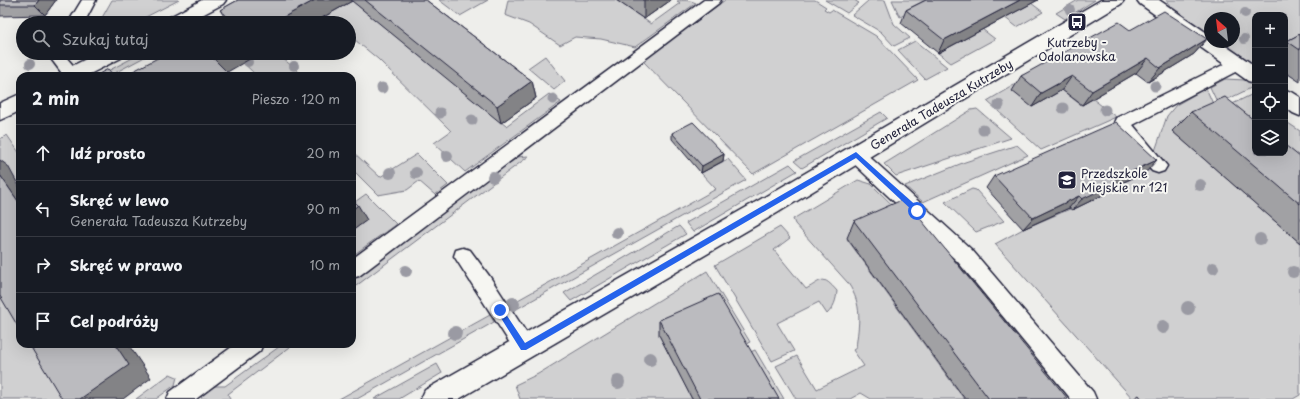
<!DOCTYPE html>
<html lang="pl">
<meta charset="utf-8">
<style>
:root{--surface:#171b24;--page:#242831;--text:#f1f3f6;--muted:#9ea1a6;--line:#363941}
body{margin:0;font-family:"Playpen Sans",sans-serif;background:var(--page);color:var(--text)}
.controls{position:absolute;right:12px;top:12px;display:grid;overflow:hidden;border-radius:8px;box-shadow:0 4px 16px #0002}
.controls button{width:36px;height:36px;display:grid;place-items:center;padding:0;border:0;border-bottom:1px solid var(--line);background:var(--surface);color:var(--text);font:20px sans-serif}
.compass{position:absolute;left:1204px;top:12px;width:36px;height:36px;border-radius:50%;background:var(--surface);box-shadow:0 4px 16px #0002;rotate:332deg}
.stop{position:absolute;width:12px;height:12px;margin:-9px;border:3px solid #2563eb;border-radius:50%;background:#fff}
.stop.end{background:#2563eb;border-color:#fff;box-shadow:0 1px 4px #0008}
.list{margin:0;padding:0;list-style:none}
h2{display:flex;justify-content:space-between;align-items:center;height:52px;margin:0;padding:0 16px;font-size:17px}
h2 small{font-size:13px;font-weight:400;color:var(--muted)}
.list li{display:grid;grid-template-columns:26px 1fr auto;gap:12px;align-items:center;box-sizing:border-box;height:56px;padding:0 16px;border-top:1px solid var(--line)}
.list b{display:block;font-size:15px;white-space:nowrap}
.list p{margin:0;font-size:13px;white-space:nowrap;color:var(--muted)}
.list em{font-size:13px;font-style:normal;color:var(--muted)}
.icon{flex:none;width:22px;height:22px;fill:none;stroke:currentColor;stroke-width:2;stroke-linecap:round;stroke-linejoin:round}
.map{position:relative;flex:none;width:1300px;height:399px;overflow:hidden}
.search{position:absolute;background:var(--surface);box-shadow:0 4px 16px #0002;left:16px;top:16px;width:340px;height:44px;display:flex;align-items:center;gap:10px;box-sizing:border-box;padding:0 14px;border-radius:22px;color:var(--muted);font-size:15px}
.panel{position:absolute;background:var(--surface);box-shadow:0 4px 16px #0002;left:16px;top:72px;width:340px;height:276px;border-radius:12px}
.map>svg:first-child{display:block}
.green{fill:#d0d0d1;stroke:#797986}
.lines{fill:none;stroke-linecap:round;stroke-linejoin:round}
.lane-casing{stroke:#22223b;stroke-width:3}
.street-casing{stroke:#22223b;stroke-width:3}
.lane{fill:#f6f6f2;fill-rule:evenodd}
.street{fill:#f6f6f2;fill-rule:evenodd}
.tree{fill:#9a9aa3}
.wall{fill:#a1a1a4;stroke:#22223b}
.shaded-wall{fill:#838386;stroke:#22223b}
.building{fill:#bbbbbf;stroke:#22223b}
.route{fill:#2563eb}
.labels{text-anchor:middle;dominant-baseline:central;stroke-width:4;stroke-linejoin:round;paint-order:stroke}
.poi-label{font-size:12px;fill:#22223b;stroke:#f6f6f2}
.street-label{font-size:12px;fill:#22223b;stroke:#f6f6f2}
</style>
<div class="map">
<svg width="1300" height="399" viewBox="0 0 1300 399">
<rect width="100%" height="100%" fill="#eeeeeb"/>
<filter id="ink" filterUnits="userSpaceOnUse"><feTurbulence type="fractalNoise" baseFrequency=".025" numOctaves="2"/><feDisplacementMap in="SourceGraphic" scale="8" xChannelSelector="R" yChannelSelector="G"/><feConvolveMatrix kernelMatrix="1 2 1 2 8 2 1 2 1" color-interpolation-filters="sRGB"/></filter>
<g filter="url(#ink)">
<!-- green -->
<path class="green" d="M112,0H179L134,23H99Z
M351,0L506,126L549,94L561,102L465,172L434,143L451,131L378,59L349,35V23H313Z
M439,0H488L460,16Z
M508,0H616L651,24L680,3L677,1C683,0 690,0 696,3L635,47L601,39L575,37L560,45L529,24L505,15Z
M725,0H815L826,7L824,9L829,12L832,10L876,36L918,80L753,174L643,61Z
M825,0H854L859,3L847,13Z
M869,0H885L894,24L910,38L894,46L881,32L852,15Z
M892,0H935L900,17Z
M1078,0H1095L1065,19L1056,13Z
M1166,0H1300V43L1285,49V15H1255V65L1222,42H1234V18H1210V34L1170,6Z
M1031,3L1043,12L1017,27L1004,17Z
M982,29L995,39L951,63L938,53Z
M915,41L947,67L925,79L898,50Z
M142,53H152L109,76L106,72Z
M233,53H276L304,76H257Z
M545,56L565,81L554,90L528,68Z
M1058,59L1062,90L1081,105L1093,99L1116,117L1041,150L987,101Z
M1225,79L1245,80L1255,83V86L1218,104L1210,87Z
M1206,88L1214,106L1179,121L1185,126L1172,131L1300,243V395L1293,399H1133L995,244L1023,229L1105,194L1103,192L1163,164L1155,151L1167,116L1176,105Z
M1255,93V139L1220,110Z
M977,109L1011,138L896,176L884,164L971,110Z
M881,112L887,118L802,168L794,161Z
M1285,121L1300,131V175L1285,153Z
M7,135L20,154V180L17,182L6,167L0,171V139Z
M1017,145L1028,155L923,202L905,186L965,162Z
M352,151L380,177L417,154L448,185L435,195L419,181L407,190L378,195L352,169Z
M529,156L352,289V280L508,161L516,157Z
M728,159L746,180L513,311L509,305L716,189L701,173Z
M790,164L797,171L693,232L686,223Z
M858,180L871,184L931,243L847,239L964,399H871L861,393L850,399H796L776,366L797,356L817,389L864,366L853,350L856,348C859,322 863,306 848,283L795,224L793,219Z
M972,189L976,190L1004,221L976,232L945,202Z
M366,194L396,224L352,256V231L367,220L352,204Z
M679,226L686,234L571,301L564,293Z
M780,227L790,238L774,250L806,289C823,280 822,274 837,291C836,301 834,307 827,314L819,302L777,323L794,351L772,361L715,265Z
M0,269L20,302V344H46L80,399H0Z
M707,271L750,342L737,348L659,335L692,399H520L515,385L538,374Z
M490,315L494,322L357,399H339Z
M283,344H294L228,394L230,399H202L201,396L204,389L215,386H225Z
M755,350L784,399H766L742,356Z
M437,364L442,373L399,399H374Z
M170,374L177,377L175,385L156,399H136Z"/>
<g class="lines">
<defs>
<path id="lane" d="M82,0H96L84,23H68Z
M704,0H721L719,3L359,276L352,278V259Z
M51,53H67L65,56L78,71L79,76H64L49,56Z
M1237,58L1243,60L1245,64L1243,68L1133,125L1167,166L1164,171L1158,173L1152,171L1116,128L1114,123L1116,118Z
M856,148L862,150L972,250L1093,392L1096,399H1071L958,262L850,160L847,155L850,150Z
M463,248L470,250L490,277L531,340L534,347L531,354L524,357L517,354L454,256L456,250Z
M236,344H263L260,351L196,399H167L170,392Z"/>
<path id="street" d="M202,0H226L223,4L187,23H163L166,19Z
M1101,0H1124L1121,4L777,213L459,399H421L425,390L761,199Z
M1137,0H1159L1210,35V42H1220L1255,66V83L1248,81L1140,4Z
M98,53H123L121,58L86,76H59L62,71Z
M1285,90L1292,92L1300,97V116L1293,113L1285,107Z
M20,94V111L0,120V103Z"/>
</defs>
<!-- lane casing -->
<use href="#lane" class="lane-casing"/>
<!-- street casing -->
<use href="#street" class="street-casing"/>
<!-- lane -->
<use href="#lane" class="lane"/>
<!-- street -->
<use href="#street" class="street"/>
</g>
<!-- trees -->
<g class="tree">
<circle cx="1070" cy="10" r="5"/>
<circle cx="1245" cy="13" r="5"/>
<circle cx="1244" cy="39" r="5"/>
<circle cx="248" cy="62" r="5"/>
<circle cx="30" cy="64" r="5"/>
<circle cx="294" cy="66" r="5"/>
<circle cx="1155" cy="86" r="5.5"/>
<circle cx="382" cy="88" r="5.5"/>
<circle cx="553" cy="99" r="5.5"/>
<circle cx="999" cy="105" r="5.5"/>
<circle cx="1063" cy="108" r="5.5"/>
<circle cx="1105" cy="110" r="5.5"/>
<circle cx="440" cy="113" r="5.5"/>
<circle cx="472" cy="120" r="5.5"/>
<circle cx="983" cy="130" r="5.5"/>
<circle cx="447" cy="156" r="6"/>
<circle cx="390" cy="173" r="6"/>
<circle cx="416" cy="173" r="6"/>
<circle cx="493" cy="177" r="6"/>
<circle cx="1200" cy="185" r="6"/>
<circle cx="617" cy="233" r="6"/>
<circle cx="1260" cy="239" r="6"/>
<circle cx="1213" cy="268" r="6"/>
<circle cx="406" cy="271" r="6"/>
<circle cx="1293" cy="272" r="6"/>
<circle cx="513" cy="304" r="7"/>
<circle cx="1188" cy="308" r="7"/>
<circle cx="1163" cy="327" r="7"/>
<circle cx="455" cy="333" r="7"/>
<circle cx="650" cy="359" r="7"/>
<circle cx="618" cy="382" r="7"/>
</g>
<!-- wall -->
<path class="wall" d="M0,0H56L45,15L0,16Z
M238,0H426L532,81L536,98L501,123L352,1L313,23H223L227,21L220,10Z
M616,0H671L644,19Z
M926,0H1038L938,53L901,23L906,10Z
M1130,30L1207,39L1194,54L1148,82L1136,73L1082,105L1062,90L1032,107L1012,91L1021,76Z
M1300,34V82L1285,72V43L1287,41Z
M1191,112L1300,157V243L1172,131Z
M672,133L724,154L723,161L701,173L672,139Z
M1146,172L1110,188L1105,194L1072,210L1069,208L1023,229L986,188L994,176Z
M854,221L1068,399H965L847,238Z
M659,320L779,399H692L659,335Z"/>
<!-- shaded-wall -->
<path class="shaded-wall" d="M39,0H56L45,15L35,5Z
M315,0H352V1L313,23H273Z
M644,0H671L644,19Z
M1020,0H1038L938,53L944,40Z
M1207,39L1194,54L1148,82L1160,68Z
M219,53H260L224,74L212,57Z
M1148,58L1136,73L1082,105L1092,91Z
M1072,76L1062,90L1032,107L1041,93Z
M532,81L536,98L501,123L497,106Z
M724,154L723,161L701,173L702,166Z
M0,160L8,166L20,188V204L0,175Z
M1157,160L1146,172L1110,188L1105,194L1072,210L1082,199L1113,180Z
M1079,196L1069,208L1023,229L1033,218Z
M358,205L367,220L352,231V210Z
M115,344H128L151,378L123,399H80Z"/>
<!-- building -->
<path class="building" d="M0,0H39L35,5H0Z
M238,0H315L273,23H223L230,19L220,10Z
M365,0H426L532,81L497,106Z
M926,0H1020L944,40L906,10Z
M1164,11L1207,39L1160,68L1148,58L1092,91L1072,76L1041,93L1021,76L1119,22L1130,30Z
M1300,34V50L1287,41Z
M167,53H219L212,57L231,76H124Z
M108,69L114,76H95Z
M1225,97L1255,121V153H1285V145L1300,157V204L1191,112Z
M693,122L724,154L702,166L672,133Z
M1116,122L1157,160L1113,180L1116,183L1082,199L1079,196L1033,218L994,176Z
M0,175L20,204V330L0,296Z
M352,199L358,205L352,210Z
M904,199L1068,399H989L854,221Z
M718,294L779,399H700L659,320Z
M29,344H115L129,365L80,399H62Z
M1139,395L1142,399H1133Z"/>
</g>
<!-- route -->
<path class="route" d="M856,152L920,209V213H915L856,158L526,350H521L496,310L500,307L502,308L525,343Z"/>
<!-- icons -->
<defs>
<symbol id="bus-square" viewBox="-11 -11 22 22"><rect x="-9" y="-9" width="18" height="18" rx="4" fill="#22223b" stroke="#f6f6f2"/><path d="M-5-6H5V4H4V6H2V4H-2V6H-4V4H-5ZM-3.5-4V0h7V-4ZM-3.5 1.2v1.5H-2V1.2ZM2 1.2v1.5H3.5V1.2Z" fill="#fff"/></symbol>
<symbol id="school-square" viewBox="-11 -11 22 22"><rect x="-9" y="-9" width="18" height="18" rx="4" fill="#22223b" stroke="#f6f6f2"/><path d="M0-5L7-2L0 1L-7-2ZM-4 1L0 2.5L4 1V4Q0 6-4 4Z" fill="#fff"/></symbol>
</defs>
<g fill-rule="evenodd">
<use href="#bus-square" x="1066" y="11" width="22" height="22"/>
<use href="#school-square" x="1056" y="169" width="22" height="22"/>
</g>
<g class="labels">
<!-- poi labels -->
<g class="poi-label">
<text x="1077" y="42">Kutrzeby -<tspan x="1077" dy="14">Odolanowska</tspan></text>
<text x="1081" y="173" text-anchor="start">Przedszkole<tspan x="1081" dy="14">Miejskie nr 121</tspan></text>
</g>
<!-- street labels -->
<g class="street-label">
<text transform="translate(941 104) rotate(-31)">Generała Tadeusza Kutrzeby</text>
</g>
</g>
</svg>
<div class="controls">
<button>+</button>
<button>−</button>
<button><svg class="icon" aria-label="locate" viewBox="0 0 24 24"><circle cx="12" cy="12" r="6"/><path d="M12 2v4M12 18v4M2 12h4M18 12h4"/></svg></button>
<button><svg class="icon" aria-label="layers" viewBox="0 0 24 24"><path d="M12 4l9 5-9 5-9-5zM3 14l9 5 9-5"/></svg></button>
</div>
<svg class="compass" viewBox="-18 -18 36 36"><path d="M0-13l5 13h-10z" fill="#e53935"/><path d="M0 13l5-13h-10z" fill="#9ea1a6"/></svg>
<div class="stop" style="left:917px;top:211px"></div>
<div class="stop end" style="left:500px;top:310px"></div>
<div class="search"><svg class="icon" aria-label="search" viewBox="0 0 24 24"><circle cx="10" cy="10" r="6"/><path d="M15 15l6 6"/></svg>Szukaj tutaj</div>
<section class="panel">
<h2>2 min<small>Pieszo · 120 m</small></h2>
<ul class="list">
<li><svg class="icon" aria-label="ahead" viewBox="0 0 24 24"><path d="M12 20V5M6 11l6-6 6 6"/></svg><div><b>Idź prosto</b></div><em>20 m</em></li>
<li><svg class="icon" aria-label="left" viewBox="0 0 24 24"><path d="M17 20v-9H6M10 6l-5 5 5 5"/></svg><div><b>Skręć w lewo</b><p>Generała Tadeusza Kutrzeby</p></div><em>90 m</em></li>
<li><svg class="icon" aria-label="right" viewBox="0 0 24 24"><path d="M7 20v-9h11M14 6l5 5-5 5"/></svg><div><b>Skręć w prawo</b></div><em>10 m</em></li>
<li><svg class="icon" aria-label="arrive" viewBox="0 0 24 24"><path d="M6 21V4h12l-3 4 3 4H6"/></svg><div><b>Cel podróży</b></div></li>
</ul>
</section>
</div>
